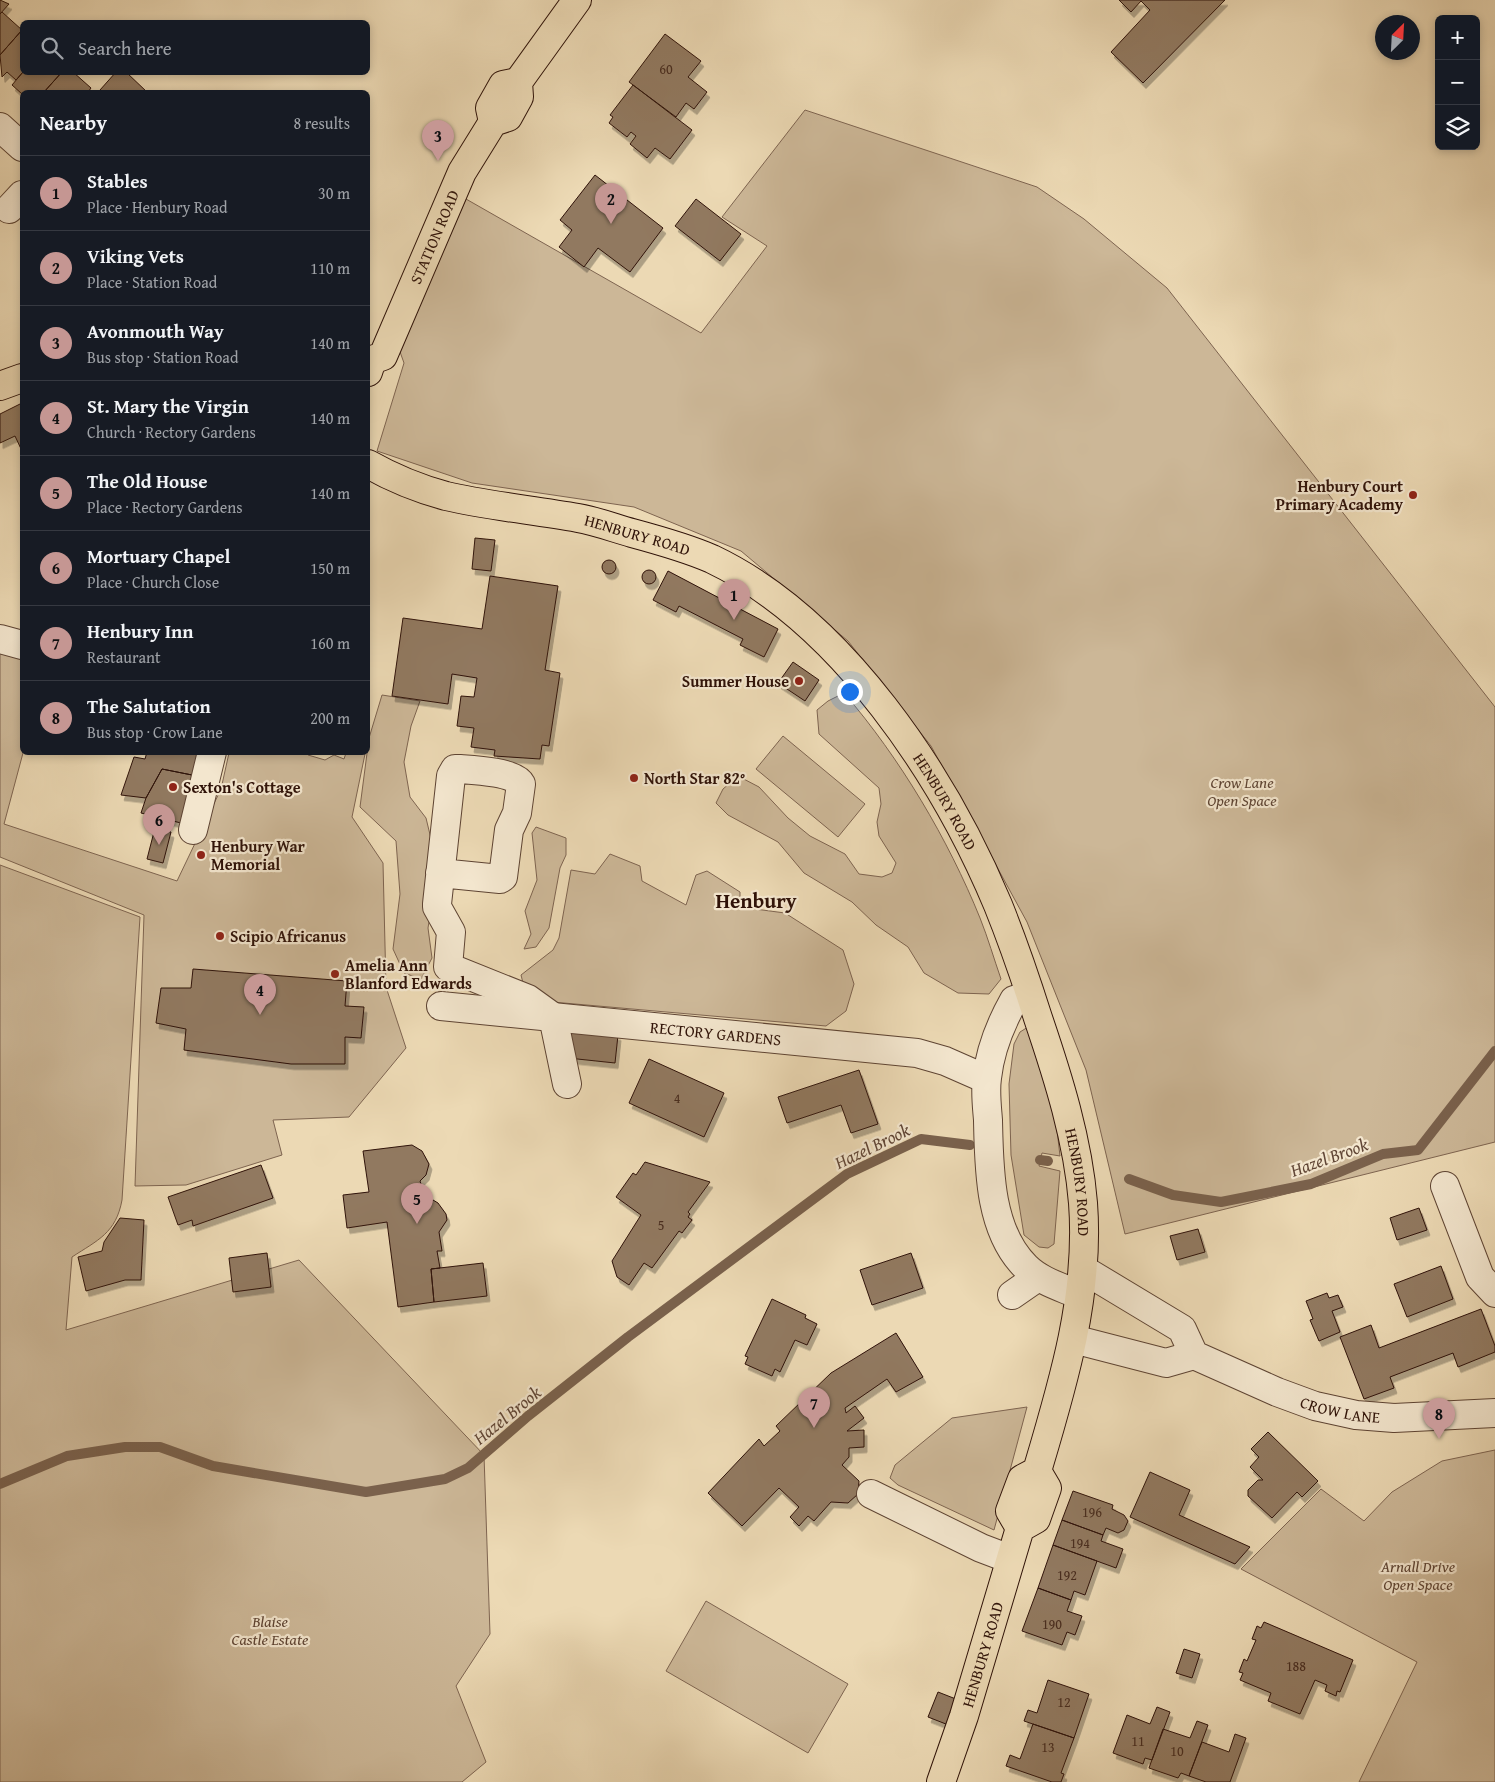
<!DOCTYPE html>
<meta charset="utf-8">
<style>
:root{--surface:#171b24;--page:#20242c;--text:#f1f3f6;--muted:#9ea1a6;--line:#363941;--accent:#c59692}
body{margin:0;font-family:"Gentium Book Plus",serif;background:var(--page);color:var(--text)}
.controls{position:absolute;right:15px;top:15px;display:grid;overflow:hidden;border-radius:8px;box-shadow:0 2px 8px #0003}
.controls button{width:45px;height:45px;display:grid;place-items:center;padding:0;border:0;border-bottom:1px solid var(--line);background:var(--surface);color:var(--text);font:25px sans-serif}
.compass{position:absolute;left:1375px;top:15px;width:45px;height:45px;border-radius:50%;background:var(--surface);box-shadow:0 2px 8px #0003;rotate:24deg}
.you{position:absolute;left:849px;top:691px;width:18px;height:18px;margin:-12px;border:4px solid #fff;border-radius:50%;background:#1a73e8;box-shadow:0 0 0 8px #1a73e833}
.badge{display:grid;place-items:center;width:32px;height:32px;border-radius:50%;background:var(--accent);color:#111;font-size:16px;font-weight:700}
.pin{position:absolute;translate:-50% -41px;filter:drop-shadow(0 1px 2px #0008)}
.pin::after{content:'';position:absolute;top:26px;width:18px;height:15px;background:inherit;clip-path:polygon(0 0,100% 0,50% 100%)}
.list{margin:0;padding:0;list-style:none}
h2{display:flex;justify-content:space-between;align-items:center;height:65px;margin:0;padding:0 20px;font-size:21px}
h2 small{font-size:16px;font-weight:400;color:var(--muted)}
.list li{display:grid;grid-template-columns:32px 1fr auto;gap:15px;align-items:center;box-sizing:border-box;height:75px;padding:0 20px;border-top:1px solid var(--line)}
.list b{display:block;font-size:19px;white-space:nowrap}
.list p{margin:0;font-size:16px;white-space:nowrap;color:var(--muted)}
.list em{font-size:16px;font-style:normal;color:var(--muted)}
.icon{flex:none;width:28px;height:28px;fill:none;stroke:currentColor;stroke-width:2;stroke-linecap:round;stroke-linejoin:round}
.map{position:relative;flex:none;width:1495px;height:1782px;overflow:hidden}
.search{position:absolute;background:var(--surface);box-shadow:0 2px 8px #0003;left:20px;top:20px;width:350px;height:55px;display:flex;align-items:center;gap:12px;box-sizing:border-box;padding:0 18px;border-radius:8px;color:var(--muted);font-size:19px}
.panel{position:absolute;background:var(--surface);box-shadow:0 2px 8px #0003;left:20px;top:90px;width:350px;height:665px;border-radius:8px}
.map>svg:first-child{display:block}
.green{fill:#ccb797;stroke:#7e6450}
.lines{fill:none;stroke-linecap:round;stroke-linejoin:round}
.stream{stroke:#7a614c;stroke-width:10}
.building{fill:#917961;stroke:#2f1208;filter:url(#shadow)}
.minor-casing{stroke:#5e4433;stroke-width:30}
.major-casing{stroke:#2f1208;stroke-width:30}
.minor{stroke:#f3e6ce;stroke-width:28}
.major{stroke:#ecd9b4;stroke-width:28}
.poi-dot{fill:#8f2418;stroke:#f3e6ce;stroke-width:2}
.labels{text-anchor:middle;dominant-baseline:central;stroke-width:4.5;stroke-linejoin:round;paint-order:stroke}
.number-label{font-size:14px;fill:#482c1e}
.street-label{font-size:16px;fill:#2f1208;stroke:#f3e6ce}
.poi-label{font-size:16px;font-weight:bold;fill:#2f1208;stroke:#f3e6ce;text-anchor:start}
.park-label{font-size:16px;font-style:italic;fill:#5e4433;stroke:#f3e6ce}
.water-label{font-size:18px;font-style:italic;fill:#614636;stroke:#f3e6ce}
.district-label{font-size:21px;font-weight:bold;fill:#2f1208;stroke:#f3e6ce}
</style>
<div class="map">
<svg width="1495" height="1782" viewBox="0 0 1495 1782">
<defs>
<filter id="shadow"><feDropShadow dx="3" dy="5.5" stdDeviation="0" flood-color="#0004"/></filter>
</defs>
<rect width="100%" height="100%" fill="#ecd9b4"/>
<filter id="stains"><feTurbulence type="fractalNoise" baseFrequency=".004" numOctaves="4"/><feColorMatrix values="0 0 0 0 .2 0 0 0 0 .09 0 0 0 0 .02 0 0 0 .5 -.17"/></filter>
<radialGradient id="worn" r=".72"><stop offset=".6" stop-color="#630" stop-opacity="0"/><stop offset="1" stop-color="#630" stop-opacity=".3"/></radialGradient>
<!-- green -->
<path class="green" d="M805,110L1037,187L1084,219L1167,288L1495,707V1142L1125,1234L1086,1070L1027,922L931,746L848,641L741,551L634,507L472,483L377,451L404,363L399,349L466,199L701,333L767,246L722,217Z
M0,650L22,655L23,753L4,824L177,881L221,789L229,753H306L308,755L325,760L334,755L344,759L346,753L365,754L352,817L383,863L386,987L406,1048L349,1117L273,1120L282,1155L186,1185L135,1186L144,915L0,857Z
M844,693C900,758 948,839 980,918C988,938 994,959 1001,979L989,994L958,993L924,973L908,947L876,925L852,902L804,873L778,842L728,815L716,803L723,789L738,776L759,787L788,818L810,836L845,854L859,874L882,877L892,873L896,863L879,836L877,822L881,804L879,788L819,734L817,710L828,701Z
M382,695L420,701L411,726L404,762L410,797L426,818L432,843L435,884L428,928L432,958L421,979L404,973L393,949L400,894L396,841L360,807L369,738Z
M783,736L865,804L838,837L756,769Z
M536,827L566,838V855L560,868L549,928L536,947L524,949L531,934L525,911L537,880L532,833Z
M610,854L640,866L642,881L686,905L696,875L707,871L740,892V907L785,913L843,950L854,984L846,1011L826,1026L541,1001L524,987L521,975L553,950L559,938L571,870L595,874Z
M0,865L140,917L122,1200C116,1233 98,1240 72,1257L66,1330L299,1260L484,1455L490,1634L456,1686L486,1762L462,1782H0Z
M1028,1027L1052,1087L1060,1156L1042,1153L1039,1166L1060,1171L1054,1244L1048,1248L1039,1247L1024,1235L1011,1155L1009,1084L1014,1044L1020,1032Z
M1027,1407L994,1530L898,1485L890,1478L895,1465L952,1418Z
M1495,1450V1782H1359L1417,1662L1241,1569L1321,1489L1364,1521L1392,1492L1442,1461Z
M706,1601L848,1684L808,1753L666,1671Z"/>
<g class="lines">
<!-- stream -->
<path class="stream" d="M1040,1160L1048,1161
M1129,1179L1173,1195L1221,1202L1311,1184L1383,1154L1418,1150L1495,1051
M0,1484L67,1456L125,1447H160L213,1466L366,1492L445,1479L468,1468L528,1416L628,1337L847,1174L921,1139L970,1145"/>
</g>
<!-- building -->
<path class="building" d="M0,0L9,4L0,14Z
M1119,0H1225L1143,83L1111,52L1150,10L1141,1L1131,12Z
M2,12L22,30L0,55V14Z
M22,30L23,72L16,80L7,72L2,77L0,55Z
M665,34L701,61L688,77L707,92L694,109L686,103L676,117L629,82Z
M23,72H62L44,92L30,91L22,94L12,85Z
M62,72H73L91,88L88,92H44Z
M116,72H126L147,92H102L100,90Z
M633,85L692,130L670,159L655,148L647,158L630,144L636,136L631,132L627,137L609,123L613,117L610,115Z
M595,175L663,228L630,272L598,248L584,267L559,247L572,230L560,220Z
M696,199L741,234L720,261L675,226Z
M22,403V451L15,436L0,443V414Z
M475,538L495,540L491,571L472,569Z
M602 567a7 7 0 1 1 14 0a7 7 0 1 1-14 0Z
M642 577a7 7 0 1 1 14 0a7 7 0 1 1-14 0Z
M668,571L778,629L764,657L740,645L743,639L679,606L676,612L653,600Z
M490,576L558,586L545,670L560,673L549,746L542,745L540,759L494,756L495,750L471,747L474,728L457,726L461,696L474,697L477,678L452,674L448,704L392,696L403,618L482,629Z
M793,662L819,680L805,701L778,683Z
M147,752H202L197,776L162,769L146,798L121,795L134,757L145,759Z
M162,769L197,776L185,824L141,813L146,798Z
M155,828L171,832L163,863L147,859Z
M193,969L347,981L345,1006L364,1007L361,1038L345,1037V1064H291L184,1050L186,1029L156,1023L161,988H191Z
M572,1030L618,1035L615,1063L568,1058Z
M649,1059L724,1093L704,1137L629,1103Z
M859,1070L878,1124L851,1133L841,1105L787,1123L778,1097Z
M412,1145L422,1151L429,1164L426,1175L420,1181L424,1194L422,1202L433,1200L438,1203L446,1214L447,1220L439,1232L442,1251H437L440,1268L431,1269L434,1302L398,1307L387,1222L347,1228L343,1195L369,1192L363,1151Z
M645,1162L710,1182L688,1212L690,1214L688,1217L692,1220L682,1233L679,1231L652,1268L644,1263L629,1285L617,1277L612,1261L641,1215L616,1197L633,1173L636,1175Z
M261,1165L273,1198L193,1226L192,1220L178,1225L168,1197Z
M1419,1208L1427,1230L1397,1240L1390,1218Z
M120,1218L144,1220L141,1280H125L86,1291L78,1257L102,1251L104,1242Z
M1198,1229L1205,1252L1177,1260L1170,1236Z
M267,1253L271,1287L233,1292L229,1258Z
M911,1253L923,1288L872,1305L860,1270Z
M483,1263L487,1296L434,1302L431,1269Z
M1441,1266L1453,1299L1407,1317L1394,1284Z
M1327,1293L1329,1298L1338,1295L1343,1307L1332,1311L1340,1332L1319,1341L1310,1320L1313,1319L1306,1301Z
M772,1299L806,1315L805,1318L817,1324L807,1345L795,1340L780,1372L775,1369L772,1376L745,1364L748,1357L745,1356Z
M1481,1309L1495,1346V1352L1458,1367L1453,1353L1390,1377L1394,1388L1364,1399L1340,1337L1371,1325L1379,1348Z
M896,1333L923,1377L896,1392L887,1379L845,1408L846,1413L855,1406L864,1418L847,1431L864,1430V1447L849,1448V1457L842,1465L859,1481L858,1494L848,1503L831,1502L814,1521L808,1516L799,1526L790,1517L799,1507L779,1488L742,1526L708,1493L759,1439L764,1446L780,1431L776,1426L831,1373Z
M1268,1432L1318,1481L1302,1497L1297,1492L1272,1518L1248,1496V1490L1258,1480H1263L1250,1467L1259,1457L1251,1449Z
M1150,1472L1190,1490L1179,1515L1250,1547L1235,1564L1130,1517Z
M1073,1491L1113,1505L1112,1509L1124,1515L1128,1521L1124,1530L1118,1533L1106,1528L1103,1535L1062,1520Z
M1062,1520L1103,1535L1101,1541L1123,1549L1116,1568L1053,1545Z
M1053,1545L1097,1561L1085,1595L1074,1591L1071,1600L1038,1588Z
M1038,1588L1071,1600L1067,1611L1082,1616L1075,1635L1067,1632L1062,1645L1022,1631Z
M1264,1622L1353,1660L1340,1692L1337,1691L1336,1696L1325,1691L1327,1685L1315,1680L1300,1714L1268,1701L1271,1693L1240,1680L1243,1673L1239,1672L1244,1659L1247,1661L1256,1640L1252,1639L1257,1626L1261,1628Z
M1184,1649L1200,1654L1192,1678L1176,1673Z
M1048,1680L1089,1694L1074,1738L1024,1721L1028,1710L1037,1713Z
M938,1692L961,1701L951,1726L928,1717Z
M1157,1707L1170,1712L1152,1760L1145,1758L1143,1764L1113,1753L1127,1715L1150,1724Z
M1197,1721L1208,1725L1189,1776L1181,1773L1178,1778L1149,1768L1163,1729L1190,1738Z
M1033,1724L1074,1738L1061,1773L1064,1774L1061,1782H1052L1006,1766L1010,1755L1020,1759Z
M1235,1734L1246,1738L1230,1782H1206L1189,1776L1202,1742L1229,1752Z"/>
<g class="lines">
<defs>
<g id="minor">
<path d="M0,127L22,147"/>
<path d="M9,209L22,195"/>
<path d="M0,639L22,645"/>
<path d="M193,830L212,752"/>
<path d="M440,873L500,879L503,877L509,830L517,813L521,784C515,772 474,770 460,769H455L451,776L437,904V907L451,932L448,967L528,999L553,1017L567,1084"/>
<path d="M1030,995L1014,1000C1000,1025 990,1050 987,1078C985,1092 987,1107 988,1120C989,1168 989,1231 1026,1267C1040,1281 1061,1287 1079,1295"/>
<path id="s1" d="M441,1006L917,1053L945,1061L986,1079"/>
<path d="M1445,1186L1480,1277L1495,1293"/>
<path id="s2" d="M1084,1270L1182,1329L1194,1355L1277,1392L1315,1406L1356,1415L1394,1418L1495,1413"/>
<path d="M1012,1295L1038,1277"/>
<path d="M1073,1339L1166,1363L1194,1355"/>
<path d="M871,1494L981,1548L1010,1559"/>
</g>
<g id="major">
<path d="M493,122L490,108L503,85L518,82"/>
<path id="s3" d="M368,372L372,360L383,356L462,172L493,122L508,117L519,97L518,82L577,0"/>
<path d="M0,386L22,378"/>
<path id="s4" d="M368,464C391,477 420,489 446,496C489,506 534,510 578,518C596,521 614,528 632,533C658,540 687,548 712,559C842,621 944,776 998,905C1013,942 1026,980 1038,1018C1058,1077 1078,1140 1083,1203C1090,1295 1063,1384 1037,1471L1022,1479L1010,1511L1020,1528"/>
<path id="s5" d="M941,1782L964,1716L1020,1528L1036,1519L1047,1488L1037,1471"/>
</g>
</defs>
<!-- minor casing -->
<use href="#minor" class="minor-casing"/>
<!-- major casing -->
<use href="#major" class="major-casing"/>
<!-- minor -->
<use href="#minor" class="minor"/>
<!-- major -->
<use href="#major" class="major"/>
</g>
<!-- markers -->
<g class="poi-dot">
<circle cx="1413" cy="495" r="5"/>
<circle cx="799" cy="681" r="5"/>
<circle cx="634" cy="778" r="5"/>
<circle cx="173" cy="787" r="5"/>
<circle cx="201" cy="855" r="5"/>
<circle cx="220" cy="936" r="5"/>
<circle cx="335" cy="974" r="5"/>
</g>
<g class="labels">
<!-- number labels -->
<g class="number-label">
<text x="666" y="69">60</text>
<text x="677" y="1098">4</text>
<text x="661" y="1225">5</text>
<text x="1092" y="1512">196</text>
<text x="1080" y="1543">194</text>
<text x="1067" y="1575">192</text>
<text x="1052" y="1624">190</text>
<text x="1296" y="1666">188</text>
<text x="1064" y="1702">12</text>
<text x="1138" y="1741">11</text>
<text x="1048" y="1747">13</text>
<text x="1177" y="1751">10</text>
</g>
<!-- street labels -->
<g class="street-label">
<text stroke="none"><textPath href="#s3" startOffset="154">STATION ROAD</textPath></text>
<text stroke="none"><textPath href="#s4" startOffset="280">HENBURY ROAD</textPath></text>
<text stroke="none"><textPath href="#s4" startOffset="700">HENBURY ROAD</textPath></text>
<text stroke="none"><textPath href="#s1" startOffset="276">RECTORY GARDENS</textPath></text>
<text stroke="none"><textPath href="#s4" startOffset="1106">HENBURY ROAD</textPath></text>
<text stroke="none"><textPath href="#s2" startOffset="300">CROW LANE</textPath></text>
<text stroke="none"><textPath href="#s5" startOffset="134">HENBURY ROAD</textPath></text>
</g>
<!-- poi labels -->
<g class="poi-label">
<text x="1403" y="486" text-anchor="end">Henbury Court<tspan x="1403" dy="18">Primary Academy</tspan></text>
<text x="789" y="681" text-anchor="end">Summer House</text>
<text x="644" y="778">North Star 82°</text>
<text x="183" y="787">Sexton's Cottage</text>
<text x="211" y="846">Henbury War<tspan x="211" dy="18">Memorial</tspan></text>
<text x="230" y="936">Scipio Africanus</text>
<text x="345" y="965">Amelia Ann<tspan x="345" dy="18">Blanford Edwards</tspan></text>
</g>
<!-- park labels -->
<g class="park-label">
<text x="1242" y="782">Crow Lane<tspan x="1242" dy="18">Open Space</tspan></text>
<text x="1418" y="1566">Arnall Drive<tspan x="1418" dy="18">Open Space</tspan></text>
<text x="270" y="1621">Blaise<tspan x="270" dy="18">Castle Estate</tspan></text>
</g>
<!-- water labels -->
<g class="water-label">
<text transform="translate(872 1146) rotate(-26)">Hazel Brook</text>
<text transform="translate(1329 1157) rotate(-20)">Hazel Brook</text>
<text transform="translate(507 1415) rotate(-39)">Hazel Brook</text>
</g>
<!-- district labels -->
<g class="district-label">
<text x="756" y="900">Henbury</text>
</g>
</g>
<rect width="100%" height="100%" filter="url(#stains)"/>
<rect width="100%" height="100%" fill="url(#worn)"/>
</svg>
<div class="controls">
<button>+</button>
<button>−</button>
<button><svg class="icon" aria-label="layers" viewBox="0 0 24 24"><path d="M12 4l9 5-9 5-9-5zM3 14l9 5 9-5"/></svg></button>
</div>
<svg class="compass" viewBox="-18 -18 36 36"><path d="M0-13l5 13h-10z" fill="#e53935"/><path d="M0 13l5-13h-10z" fill="#9ea1a6"/></svg>
<div class="you"></div>
<div class="pin badge" style="left:734px;top:620px">1</div>
<div class="pin badge" style="left:611px;top:224px">2</div>
<div class="pin badge" style="left:438px;top:161px">3</div>
<div class="pin badge" style="left:260px;top:1015px">4</div>
<div class="pin badge" style="left:417px;top:1224px">5</div>
<div class="pin badge" style="left:159px;top:845px">6</div>
<div class="pin badge" style="left:814px;top:1428px">7</div>
<div class="pin badge" style="left:1439px;top:1439px">8</div>
<div class="search"><svg class="icon" aria-label="search" viewBox="0 0 24 24"><circle cx="10" cy="10" r="6"/><path d="M15 15l6 6"/></svg>Search here</div>
<section class="panel">
<h2>Nearby<small>8 results</small></h2>
<ul class="list">
<li><span class="badge">1</span><div><b>Stables</b><p>Place · Henbury Road</p></div><em>30 m</em></li>
<li><span class="badge">2</span><div><b>Viking Vets</b><p>Place · Station Road</p></div><em>110 m</em></li>
<li><span class="badge">3</span><div><b>Avonmouth Way</b><p>Bus stop · Station Road</p></div><em>140 m</em></li>
<li><span class="badge">4</span><div><b>St. Mary the Virgin</b><p>Church · Rectory Gardens</p></div><em>140 m</em></li>
<li><span class="badge">5</span><div><b>The Old House</b><p>Place · Rectory Gardens</p></div><em>140 m</em></li>
<li><span class="badge">6</span><div><b>Mortuary Chapel</b><p>Place · Church Close</p></div><em>150 m</em></li>
<li><span class="badge">7</span><div><b>Henbury Inn</b><p>Restaurant</p></div><em>160 m</em></li>
<li><span class="badge">8</span><div><b>The Salutation</b><p>Bus stop · Crow Lane</p></div><em>200 m</em></li>
</ul>
</section>
</div>
